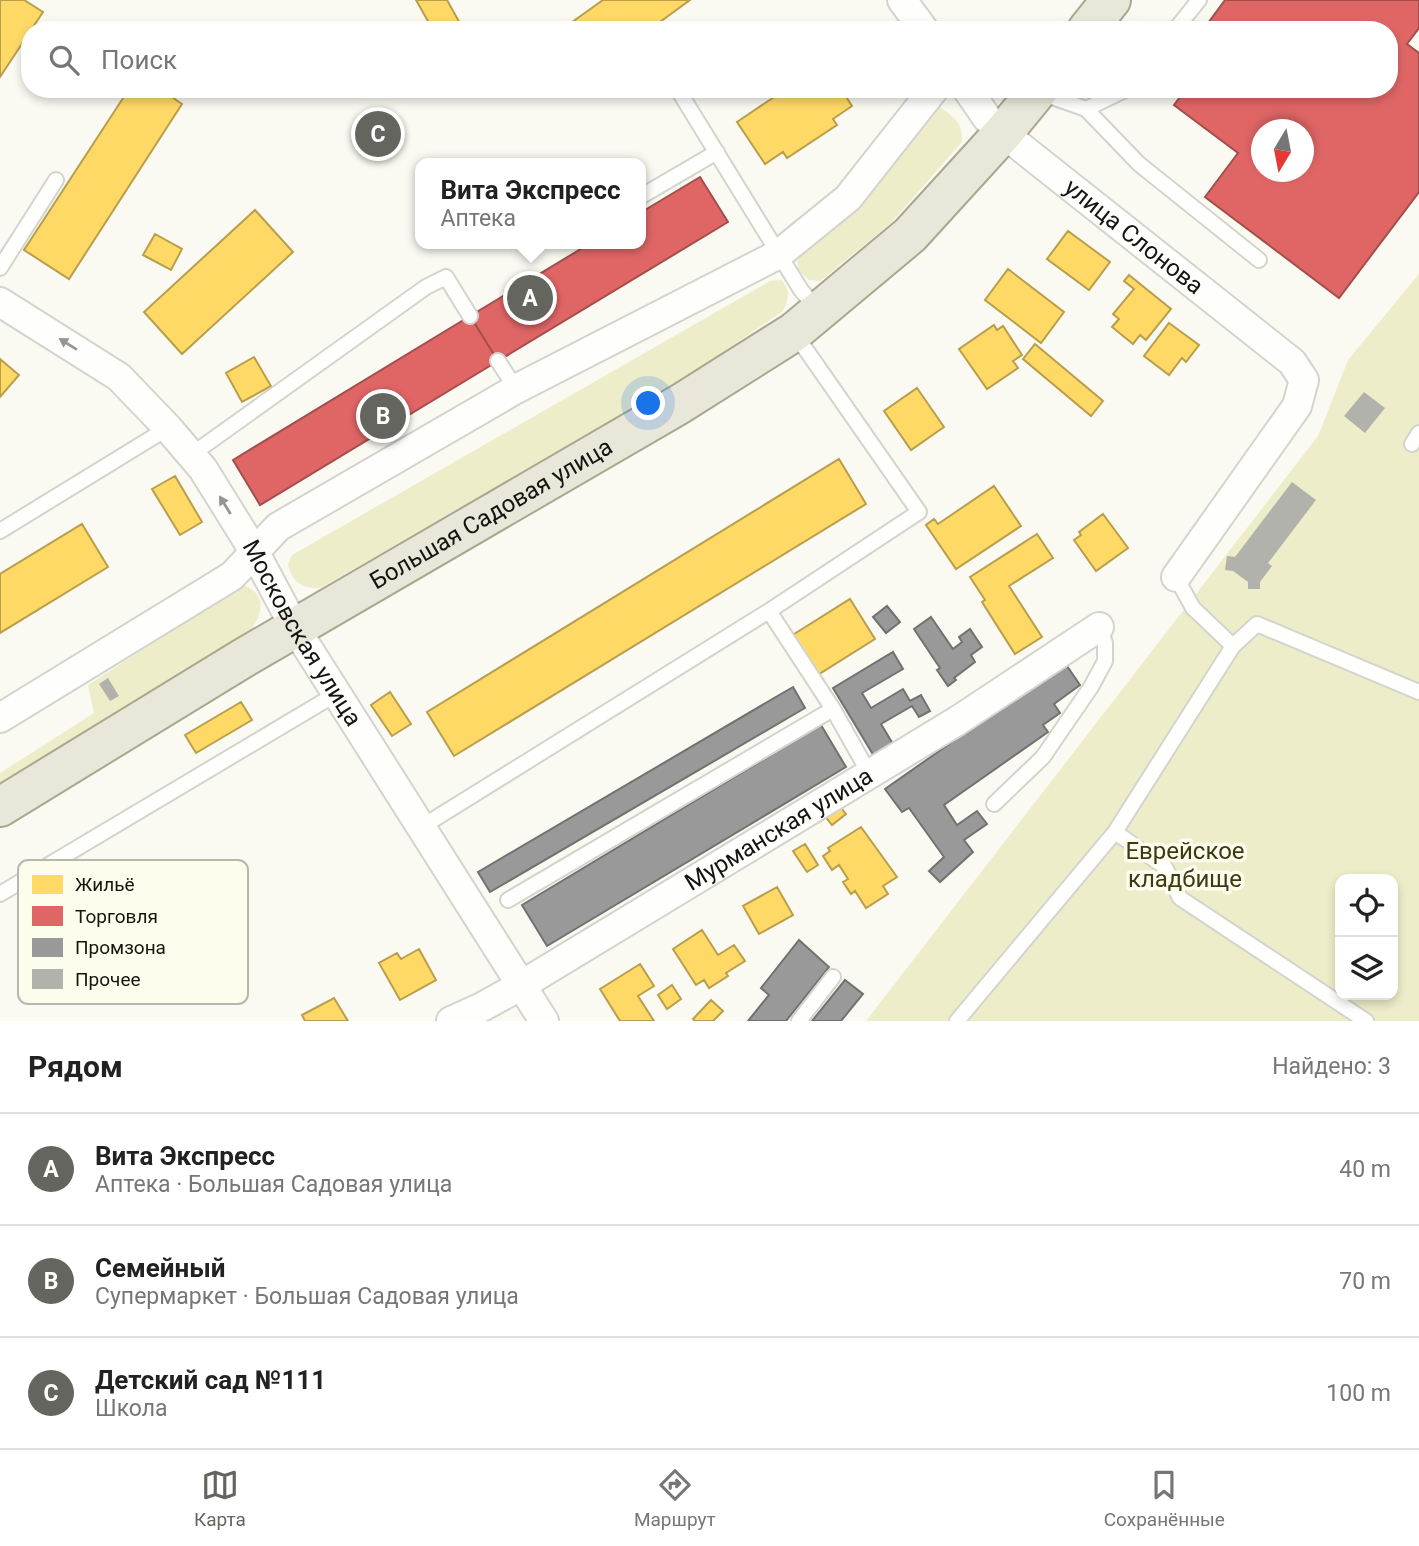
<!DOCTYPE html>
<html lang="ru">
<meta charset="utf-8">
<style>
:root{--surface:#fff;--page:#f2f2f2;--text:#222;--muted:#767676;--line:#e0e0e0;--accent:#65655f}
body{margin:0;font-family:Roboto,sans-serif;background:var(--page);color:var(--text)}
.controls{position:absolute;right:21px;bottom:21px;display:grid;overflow:hidden;border-radius:14px;box-shadow:0 4px 10px #0003}
.controls button{width:63px;height:63px;display:grid;place-items:center;padding:0;border:0;border-bottom:2px solid var(--line);background:var(--surface);color:var(--text);font:35px sans-serif}
.compass{position:absolute;left:1251px;top:119px;width:63px;height:63px;border-radius:50%;background:var(--surface);box-shadow:0 4px 10px #0003;rotate:190deg}
.you{position:absolute;left:649px;top:404px;width:24px;height:24px;margin:-18px;border:5px solid #fff;border-radius:50%;background:#1a73e8;box-shadow:0 0 0 10px #1a73e833}
.badge{display:grid;place-items:center;width:46px;height:46px;border-radius:50%;background:var(--accent);color:#fff;font-size:23px;font-weight:700}
.pin{position:absolute;translate:-50% -50%;border:4px solid #fff;box-shadow:0 2px 7px #0006}
.popup{position:absolute;left:415px;top:158px;width:231px;height:91px;box-sizing:border-box;display:grid;place-content:center;border-radius:14px;background:var(--surface);filter:drop-shadow(0 2px 5px #0005);font-size:23px;white-space:nowrap;color:var(--muted)}
.popup b{font-size:26px;color:var(--text)}
.popup::after{content:'';position:absolute;left:50%;top:100%;margin-left:-14px;border:14px solid transparent;border-top-color:var(--surface)}
.list{margin:0;padding:0;list-style:none}
h2{display:flex;justify-content:space-between;align-items:center;height:91px;margin:0;padding:0 28px;font-size:30px}
h2 small{font-size:23px;font-weight:400;color:var(--muted)}
.list li{display:grid;grid-template-columns:46px 1fr auto;gap:21px;align-items:center;box-sizing:border-box;height:112px;padding:0 28px;border-top:2px solid var(--line)}
.list b{display:block;font-size:26px;white-space:nowrap}
.list p{margin:0;font-size:23px;white-space:nowrap;color:var(--muted)}
.list em{font-size:23px;font-style:normal;color:var(--muted)}
.icon{flex:none;width:38px;height:38px;fill:none;stroke:currentColor;stroke-width:2;stroke-linecap:round;stroke-linejoin:round}
.map{position:relative;flex:none;width:1419px;height:1021px;overflow:hidden}
.search{position:absolute;background:var(--surface);box-shadow:0 4px 10px #0003;left:21px;right:21px;top:21px;height:77px;display:flex;align-items:center;gap:18px;box-sizing:border-box;padding:0 24px;border-radius:28px;color:var(--muted);font-size:26px}
.sheet{height:427px;background:var(--surface)}
nav{display:flex;justify-content:space-around;align-items:center;box-sizing:border-box;height:98px;border-top:2px solid var(--line);background:var(--surface);font-size:19px;color:var(--muted)}
nav a{display:grid;justify-items:center;gap:4px}
nav .on{color:var(--accent)}
.map>svg:first-child{display:block}
.green{fill:#eeedca;fill-rule:evenodd}
.homes{fill:#ffd966;stroke:#b99e4c;stroke-width:2}
.shops{fill:#e06666;stroke:#a34e4c;stroke-width:2;fill-rule:evenodd}
.industry{fill:#999;stroke:#717170;stroke-width:2}
.building{fill:#b2b2ac}
.lines{fill:none;stroke-linecap:round;stroke-linejoin:round}
.service-casing{stroke:#d4d4ce;stroke-width:18}
.minor-casing{stroke:#d4d4ce;stroke-width:32}
.primary-casing{stroke:#a9a88e;stroke-width:42}
.service{stroke:#fefefd;stroke-width:14}
.minor{stroke:#fefefd;stroke-width:28}
.primary{stroke:#e8e7d9;stroke-width:38}
.oneway{fill:#959592}
.labels{text-anchor:middle;dominant-baseline:central;stroke-width:7;stroke-linejoin:round;paint-order:stroke}
.street-label{font-size:24px;fill:#151510;stroke:#fdfdee}
.park-label{font-size:24px;fill:#3d3a12;stroke:#fdfdee}
.key{fill:#fdfdee;stroke:#b7b7ab;stroke-width:2}
.key-label{font-size:19px;fill:#151510}
</style>
<div class="map">
<svg width="1419" height="1021" viewBox="0 0 1419 1021">
<rect width="100%" height="100%" fill="#fafaf2"/>
<!-- green -->
<path class="green" d="M940,107C954,117 964,124 962,142L890,224L820,281L809,280L799,271L797,262L803,252L857,209L928,112Z
M1419,274V1021H866L1318,436L1348,360ZM1340,879H1393V995H1340Z
M781,280C791,291 789,298 783,311L672,387L320,588C302,589 292,582 288,564L292,555L770,281Z
M242,585C267,593 263,611 252,629L0,783V773L94,713L88,685Z"/>
<!-- homes -->
<path class="homes" d="M0,0H24L43,12L0,77Z
M416,0H447L462,27L458,30H433Z
M603,0H690L649,30H561Z
M129,89H160L182,104L69,279L24,250Z
M786,89H841L852,106L833,119L837,125L787,158L783,152L765,164L737,122Z
M255,210L293,252L182,354L144,312Z
M1068,231L1110,262L1089,290L1047,259Z
M155,234L182,249L171,270L143,255Z
M1008,269L1064,312L1041,343L985,300Z
M1129,275L1171,309L1146,340L1140,335L1133,344L1112,327L1119,319L1113,314L1134,289L1124,281Z
M1169,323L1199,345L1186,362L1182,358L1169,375L1144,356Z
M994,325L997,330L1003,326L1022,355L1013,361L1018,368L987,389L959,349Z
M1035,344L1103,401L1091,416L1023,359Z
M254,357L271,386L242,402L226,373Z
M0,359L19,375L0,397Z
M917,388L944,427L911,450L884,411Z
M839,459L866,504L454,756L427,712Z
M175,476L202,522L180,535L152,489Z
M994,486L1021,526L956,569L926,525L934,519L938,524Z
M1103,514L1128,548L1096,571L1074,540L1081,535L1079,532Z
M82,524L108,567L0,633V574Z
M1037,534L1053,558L1009,586L1042,637L1015,654L982,602L985,600L970,577Z
M850,599L875,639L816,676L791,636Z
M390,692L411,724L392,736L371,705Z
M241,702L252,720L196,753L185,735Z
M838,804L846,814L832,825L824,815Z
M861,827L897,877L883,886L888,894L866,908L855,891L851,894L843,882L848,879L839,865L832,870L823,856L830,851L828,848Z
M805,844L818,865L807,872L793,851Z
M777,887L793,915L759,934L743,906Z
M702,930L718,955L734,945L745,961L726,973L728,976L709,988L704,980L696,985L673,949Z
M419,949L436,980L400,1000L379,963L397,953L401,959Z
M640,964L654,986L638,996L654,1021H620L600,989Z
M672,985L681,999L667,1009L658,995Z
M334,998L348,1021H305L302,1015Z
M711,1000L723,1011L713,1021H695L693,1019Z"/>
<!-- shops -->
<path class="shops" d="M1225,0H1419V28L1407,44L1419,53V192L1339,298L1205,197L1238,153L1174,105L1186,89H1389V30H1203ZM1262,130H1304V172H1262Z
M700,177L728,222L498,361L470,316L589,244H640V213Z
M470,316L498,361L260,505L233,460Z"/>
<!-- industry -->
<path class="industry" d="M887,606L900,622L886,633L873,617Z
M931,617L953,649L962,642L959,637L970,629L982,647L971,655L975,662L954,678L956,680L948,686L937,670L940,668L914,629Z
M893,652L903,669L862,693L871,708L903,689L910,701L921,695L930,711L919,717L912,706L881,724L893,744L874,756L833,688Z
M1065,663L1080,685L1054,704L1060,713L1043,725L1048,732L944,805L957,825L977,811L987,824L964,840L973,852L940,882L929,871L944,857L909,808L902,812L885,789Z
M793,687L805,708L490,892L478,872Z
M821,725L846,767L547,946L522,905Z
M799,940L829,967L786,1021H748L769,995L761,988Z
M845,980L863,994L841,1021H812Z"/>
<!-- building -->
<path class="building" d="M1364,392L1385,408L1365,433L1344,416Z
M1292,482L1316,500L1268,563L1272,566L1260,582V589H1248V582L1233,571L1225,570L1227,556L1235,557Z
M108,678L119,696L110,701L99,684Z"/>
<g class="lines">
<defs>
<path id="service" d="M1175,30L1199,0
M686,89L680,93L801,290L818,310
M1038,92L1086,109L1127,89
M1086,109L1139,164L1259,260
M640,197L717,152
M0,268L56,180
M795,334L919,512L769,611L833,709L869,773
M498,361L516,389
M1412,444L1419,433
M191,455L426,287L446,277L470,316
M0,531L168,428
M1233,646L1257,624L1419,692
M994,804L1043,757L1091,687L1105,661V643L1099,627
M420,828L769,611
M1115,832L1165,867L1180,898L1366,1021
M0,894L336,694
M508,900L833,709
M799,1021L833,977
M957,1021L1115,832L1233,646L1193,608L1176,577"/>
<g id="minor">
<path d="M902,0L924,30"/>
<path id="s1" d="M967,89L987,118L1003,133L1292,362L1304,380L1297,406L1176,577"/>
<path id="s2" d="M0,302L119,377L168,428L203,469L254,551L295,628L544,1021"/>
<path d="M0,718L232,576L278,527L516,389L779,254L848,198L934,89"/>
<path id="s3" d="M451,1021L482,1007L520,986L957,721L1099,627"/>
</g>
<g id="primary">
<path d="M1087,30L1111,0"/>
<path id="s4" d="M0,807L245,657L680,404L794,332L910,235L1003,133L1039,89"/>
</g>
</defs>
<!-- service casing -->
<use href="#service" class="service-casing"/>
<!-- minor casing -->
<use href="#minor" class="minor-casing"/>
<!-- primary casing -->
<use href="#primary" class="primary-casing"/>
<!-- service -->
<use href="#service" class="service"/>
<!-- minor -->
<use href="#minor" class="minor"/>
<!-- primary -->
<use href="#primary" class="primary"/>
</g>
<!-- one-way arrows -->
<defs><path id="oneway-solid" d="M-6-.8H1V-3.2L6.5 0L1 3.2V.8H-6Z" transform="scale(1.75)"/></defs>
<g class="oneway">
<use href="#oneway-solid" transform="translate(68 344) rotate(-148)"/>
<use href="#oneway-solid" transform="translate(225 505) rotate(-122)"/>
</g>
<g class="labels">
<!-- street labels -->
<g class="street-label">
<text stroke="none"><textPath href="#s1" startOffset="224">улица Слонова</textPath></text>
<text stroke="none"><textPath href="#s4" startOffset="572">Большая Садовая улица</textPath></text>
<text stroke="none"><textPath href="#s2" startOffset="457">Московская улица</textPath></text>
<text stroke="none"><textPath href="#s3" startOffset="380">Мурманская улица</textPath></text>
</g>
<!-- park labels -->
<g class="park-label">
<text x="1185" y="851">Еврейское<tspan x="1185" dy="28">кладбище</tspan></text>
</g>
</g>
<!-- legend -->
<rect x="18" y="860" width="230" height="144" rx="10" class="key"/>
<rect x="32" y="875" width="31" height="19" fill="#ffd966"/>
<rect x="32" y="906" width="31" height="20" fill="#e06666"/>
<rect x="32" y="938" width="31" height="19" fill="#999"/>
<rect x="32" y="969" width="31" height="20" fill="#b2b2ac"/>
<g class="key-label">
<text x="75" y="891">Жильё</text>
<text x="75" y="923">Торговля</text>
<text x="75" y="954">Промзона</text>
<text x="75" y="986">Прочее</text>
</g>
</svg>
<div class="controls">
<button><svg class="icon" aria-label="locate" viewBox="0 0 24 24"><circle cx="12" cy="12" r="6"/><path d="M12 2v4M12 18v4M2 12h4M18 12h4"/></svg></button>
<button><svg class="icon" aria-label="layers" viewBox="0 0 24 24"><path d="M12 4l9 5-9 5-9-5zM3 14l9 5 9-5"/></svg></button>
</div>
<svg class="compass" viewBox="-18 -18 36 36"><path d="M0-13l5 13h-10z" fill="#e53935"/><path d="M0 13l5-13h-10z" fill="#767676"/></svg>
<div class="you"></div>
<div class="pin badge" style="left:530px;top:298px">A</div>
<div class="popup"><b>Вита Экспресс</b>Аптека</div>
<div class="pin badge" style="left:383px;top:416px">B</div>
<div class="pin badge" style="left:378px;top:134px">C</div>
<div class="search"><svg class="icon" aria-label="search" viewBox="0 0 24 24"><circle cx="10" cy="10" r="6"/><path d="M15 15l6 6"/></svg>Поиск</div>
</div>
<section class="sheet">
<h2>Рядом<small>Найдено: 3</small></h2>
<ul class="list">
<li><span class="badge">A</span><div><b>Вита Экспресс</b><p>Аптека · Большая Садовая улица</p></div><em>40 m</em></li>
<li><span class="badge">B</span><div><b>Семейный</b><p>Супермаркет · Большая Садовая улица</p></div><em>70 m</em></li>
<li><span class="badge">C</span><div><b>Детский сад №111</b><p>Школа</p></div><em>100 m</em></li>
</ul>
</section>
<nav>
<a class="on"><svg class="icon" aria-label="map" viewBox="0 0 24 24"><path d="M3 6l6-2 6 2 6-2v14l-6 2-6-2-6 2zM9 4v14M15 6v14"/></svg>Карта</a>
<a><svg class="icon" aria-label="directions" viewBox="0 0 24 24"><path d="M12 3l9 9-9 9-9-9zM9 14v-3h6M13 9l2 2-2 2"/></svg>Маршрут</a>
<a><svg class="icon" aria-label="saved" viewBox="0 0 24 24"><path d="M7 4h10v16l-5-4-5 4z"/></svg>Сохранённые</a>
</nav>
